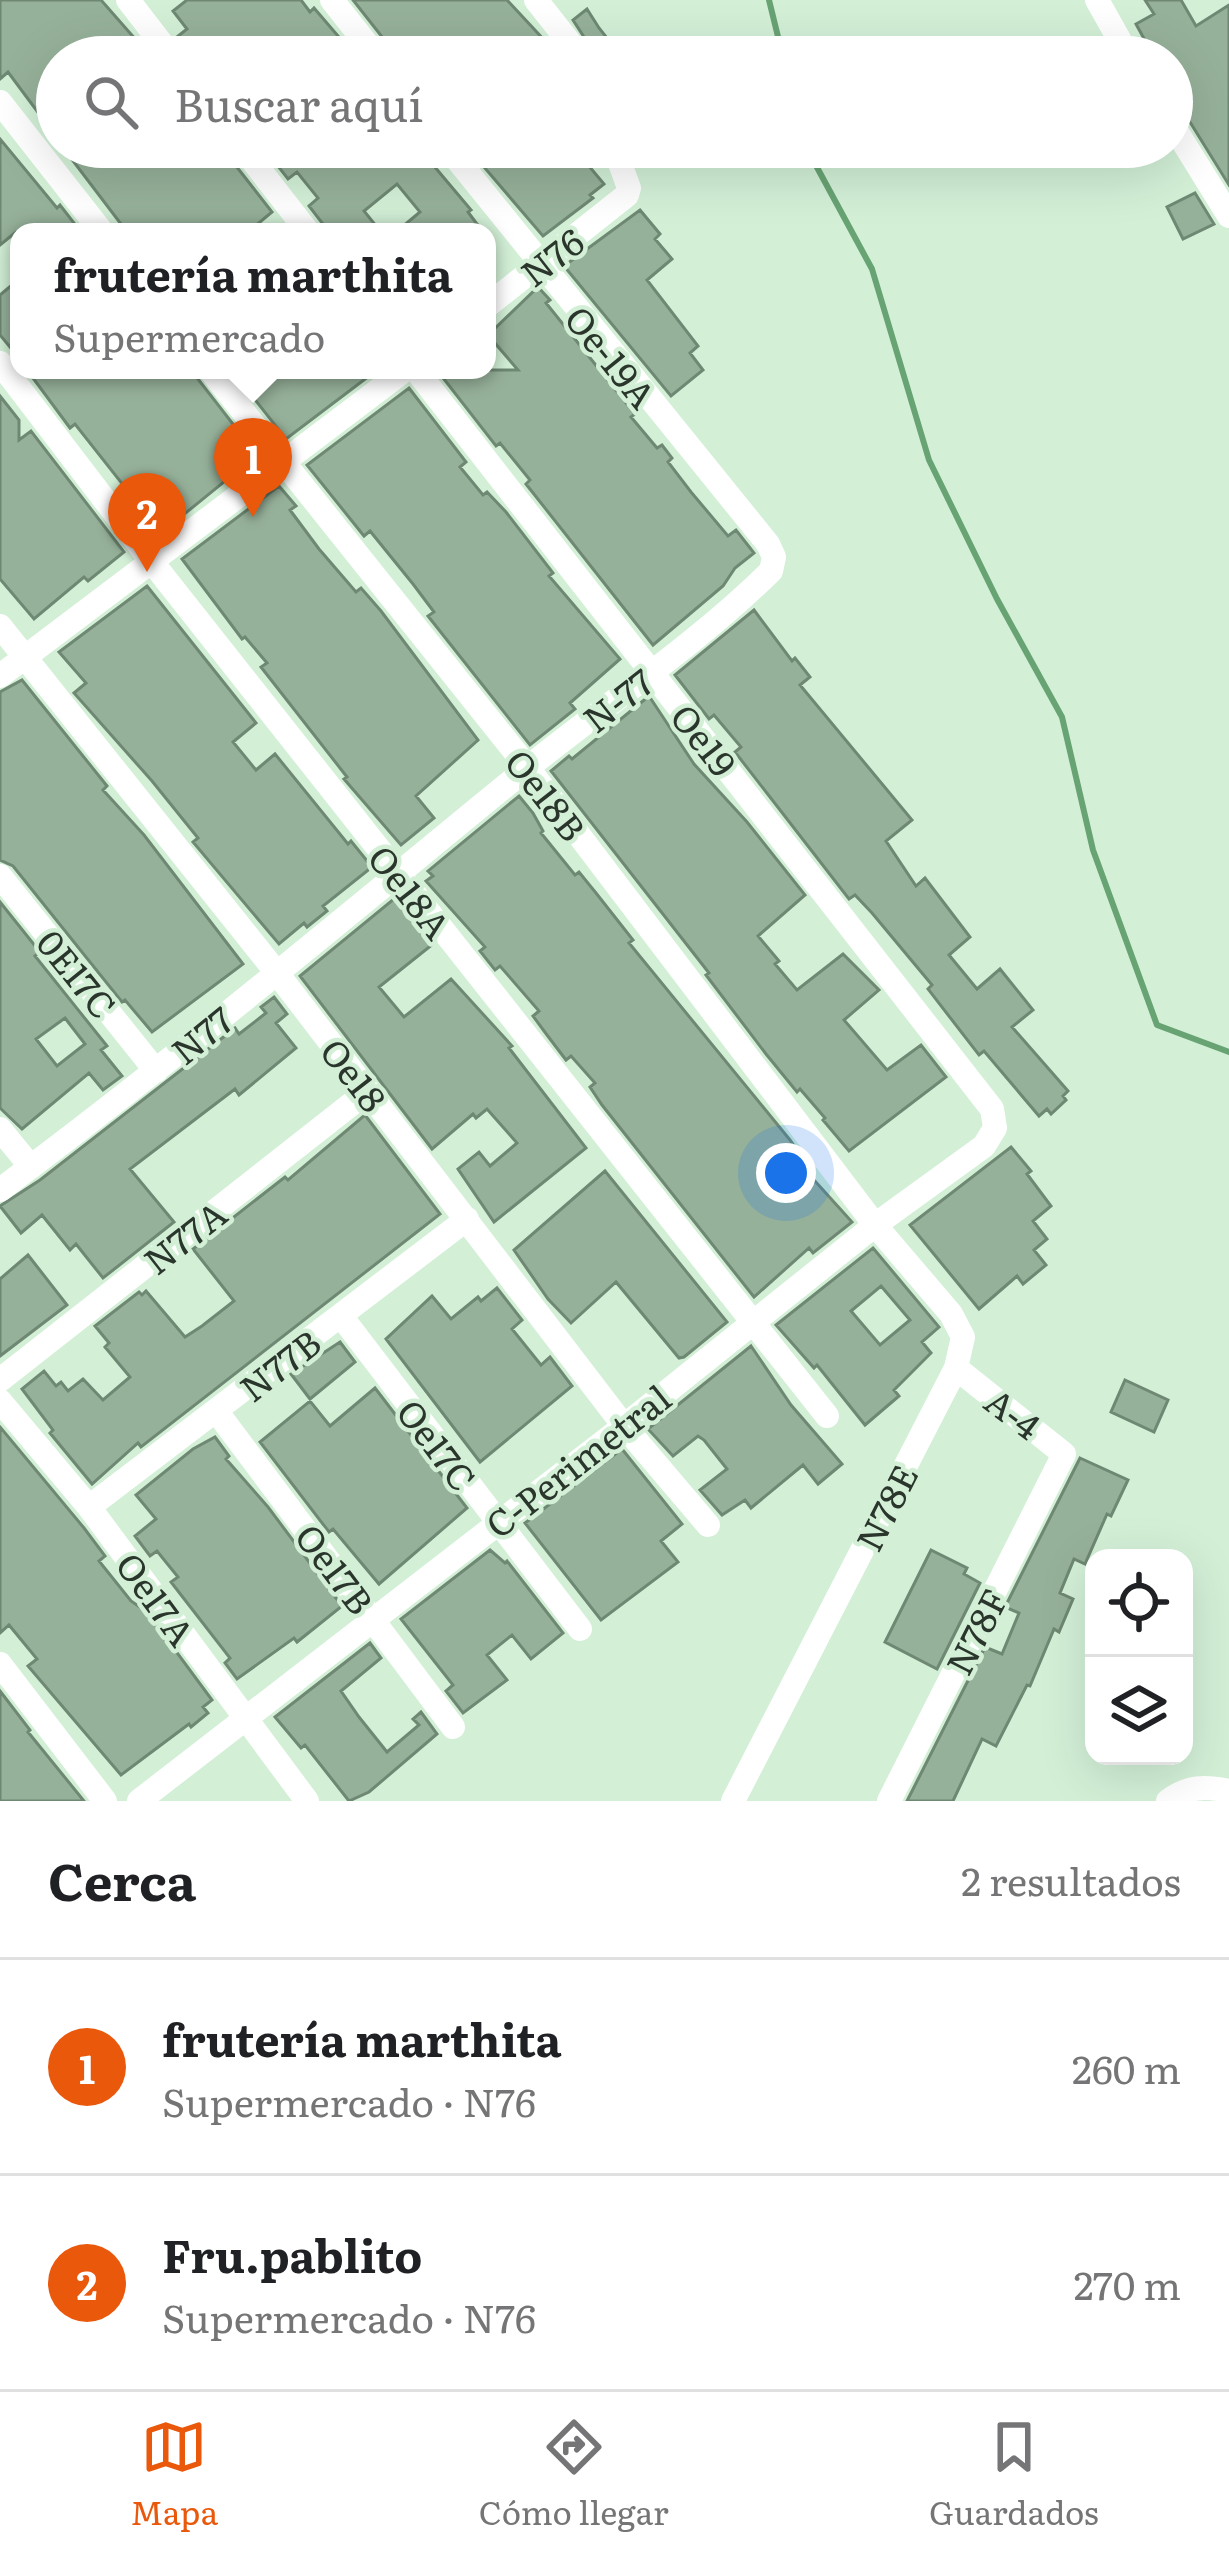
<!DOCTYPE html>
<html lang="es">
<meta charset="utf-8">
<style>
:root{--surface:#fff;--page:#f6f6f6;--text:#202124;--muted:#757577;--line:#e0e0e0;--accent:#ea580c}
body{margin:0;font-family:Literata,serif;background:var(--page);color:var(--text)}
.controls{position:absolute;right:36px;bottom:36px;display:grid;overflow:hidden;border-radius:24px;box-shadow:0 12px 48px #0002}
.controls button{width:108px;height:108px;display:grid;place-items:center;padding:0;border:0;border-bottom:3px solid var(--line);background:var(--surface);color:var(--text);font:60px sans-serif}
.you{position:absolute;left:786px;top:1173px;width:42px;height:42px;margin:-30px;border:9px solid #fff;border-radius:50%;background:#1a73e8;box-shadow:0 0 0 18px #1a73e833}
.badge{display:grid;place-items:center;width:78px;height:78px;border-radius:50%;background:var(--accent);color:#fff;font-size:39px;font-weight:700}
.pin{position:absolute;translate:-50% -99px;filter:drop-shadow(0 3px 6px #0008)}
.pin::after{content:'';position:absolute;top:63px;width:42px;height:36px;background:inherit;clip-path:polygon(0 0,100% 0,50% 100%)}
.popup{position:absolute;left:10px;top:223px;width:486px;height:156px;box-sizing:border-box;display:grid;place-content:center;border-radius:24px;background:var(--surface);filter:drop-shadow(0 3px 9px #0005);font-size:39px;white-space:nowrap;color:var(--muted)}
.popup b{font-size:45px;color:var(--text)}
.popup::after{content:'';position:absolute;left:50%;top:100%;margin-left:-24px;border:24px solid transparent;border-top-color:var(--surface)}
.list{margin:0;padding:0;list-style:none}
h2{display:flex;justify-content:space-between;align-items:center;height:156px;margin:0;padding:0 48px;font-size:51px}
h2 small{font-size:39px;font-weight:400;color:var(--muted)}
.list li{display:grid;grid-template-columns:78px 1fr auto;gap:36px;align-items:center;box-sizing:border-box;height:216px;padding:0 48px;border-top:3px solid var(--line)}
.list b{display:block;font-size:45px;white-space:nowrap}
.list p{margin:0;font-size:39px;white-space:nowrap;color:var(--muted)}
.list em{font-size:39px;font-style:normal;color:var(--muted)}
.icon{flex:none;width:66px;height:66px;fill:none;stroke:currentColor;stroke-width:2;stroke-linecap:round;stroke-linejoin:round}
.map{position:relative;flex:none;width:1229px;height:1801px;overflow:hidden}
.search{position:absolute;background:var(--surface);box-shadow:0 12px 48px #0002;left:36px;right:36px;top:36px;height:132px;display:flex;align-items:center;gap:30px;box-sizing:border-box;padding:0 42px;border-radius:66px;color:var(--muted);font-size:45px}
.sheet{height:588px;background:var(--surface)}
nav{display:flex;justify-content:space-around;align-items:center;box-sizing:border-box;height:168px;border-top:3px solid var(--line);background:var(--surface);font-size:33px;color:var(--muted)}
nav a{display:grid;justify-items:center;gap:6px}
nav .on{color:var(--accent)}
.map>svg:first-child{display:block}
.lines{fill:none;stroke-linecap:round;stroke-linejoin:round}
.stream{stroke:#68a374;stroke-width:6}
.building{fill:#96b19a;stroke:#6e8873;stroke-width:3;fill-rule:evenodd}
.minor{stroke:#fff;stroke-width:24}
.labels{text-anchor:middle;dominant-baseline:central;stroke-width:9;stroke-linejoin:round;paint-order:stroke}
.street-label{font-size:36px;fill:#2a352c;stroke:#d3f0d7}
</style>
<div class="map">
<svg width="1229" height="1801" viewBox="0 0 1229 1801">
<rect width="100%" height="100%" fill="#d3f0d7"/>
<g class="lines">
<!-- stream -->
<path class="stream" d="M769,0L783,57
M806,147L872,269L929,460L997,599L1062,717L1093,850L1157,1025L1229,1052"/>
</g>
<!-- building -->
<path class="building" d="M0,0H101L151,57H57V138L8,72L0,79Z
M187,0H301L310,12L314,8L356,57H188L177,37L187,29L173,11Z
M353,0H507L560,57H393L390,47Z
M1145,0H1181L1196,26L1229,5V185L1172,93V57H1154L1136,24L1154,14Z
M587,9L599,28L622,57H597L573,20Z
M0,139L57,208L60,205L81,232H16L0,245Z
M67,147H226L229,157L272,212L248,232H127L70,157L73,154Z
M263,147H418L471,210L468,212L483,232H396L420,212L397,184L364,211L381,232H329L309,206L318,198L297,172L288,179Z
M484,147H597L583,159L604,184L590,195L593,198L543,236L484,167L494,159Z
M1195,193L1214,224L1183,239L1167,207Z
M640,210L660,234L655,239L672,259L647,280L698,346L690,353L703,370L671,396L564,266Z
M19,279V358L0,335V295Z
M538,287L550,300L546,303L635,414L631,417L657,448L662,445L672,458L668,462L691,492L728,536L736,530L754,553L735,568L723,586L653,645L526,484L530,480L500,443L496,446L440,374L445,370H518L488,335Z
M27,370H191L257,455L161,533L155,526L149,531L133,510L139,505L75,424L70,428Z
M265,370H370L373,373L286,439L245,387Z
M409,388L466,462L460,467L483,495L487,492L506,512L553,573L549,576L620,659L570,703L575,709L530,745L428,616L434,612L413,584L370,531L364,536L307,465Z
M0,396L19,420V440L31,431L124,552L88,581L84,577L34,619L0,579Z
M279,486L296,506L290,510L319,549L356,592L361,588L381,611L478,740L416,796L434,818L401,845L344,779L347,777L261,667L267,663L245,637L242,639L182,559Z
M147,586L256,723L233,742L256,770L275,754L348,844L351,841L372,867L323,906L327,911L307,927L304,923L279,944L193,842L198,838L152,781L74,693L86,683L59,652Z
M754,610L792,661L795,658L810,677L800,685L912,820L886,841L916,886L925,878L970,937L949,955L977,989L1000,969L1033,1010L1012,1027L1068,1091L1063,1096L1066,1100L1051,1114L1047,1109L1039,1116L984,1051L979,1055L928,989L932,985L872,913L855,895L849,899L735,752L741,747L714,715L709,719L675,675Z
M22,680L107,786L103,790L144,835L243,964L152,1032L125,1000L122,1002L13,866L0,860V692Z
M649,696L694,764L747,822L805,895L758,936L779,961L775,964L797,990L843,954L879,990L844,1020L887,1070L921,1045L946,1077L849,1151L823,1120L825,1118L800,1089L797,1092L766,1054L706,975L709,973L551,771L569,756L572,759Z
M519,796L533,813L543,831L541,833L575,875L579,872L596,893L633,940L629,943L790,1140L809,1167L805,1170L852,1222L813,1253L809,1248L754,1297L602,1105L590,1087L595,1083L571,1056L566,1060L547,1035L533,1016L539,1011L500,966L495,970L480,951L485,947L426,881L433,876L428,871Z
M395,898L433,944L379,987L404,1017L451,979L512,1046L509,1048L586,1148L494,1222L458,1169L479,1152L490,1166L517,1143L487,1109L476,1118L473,1114L432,1149L300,976Z
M0,902L40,952L35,956L107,1046L101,1050L122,1076L103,1090L89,1073L22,1129L0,1108ZM65,1018L85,1044L57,1066L36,1039Z
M274,997L287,1014L276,1023L296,1048L239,1095L235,1089L130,1169L174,1222L103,1278L76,1244L70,1250L42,1215L21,1233L0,1206L40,1180L235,1028L239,1034L266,1013L261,1007Z
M365,1115L440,1214L141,1447L138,1443L92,1484L50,1433L53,1430L22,1389L44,1371L56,1386L61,1382L68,1391L83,1379L103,1400L130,1377L105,1347L109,1343L95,1326L139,1292L142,1295L146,1291L185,1337L202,1326L234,1301L193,1249L285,1177L288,1180Z
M1011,1147L1031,1171L1027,1174L1051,1206L1033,1221L1047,1239L1034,1250L1046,1265L1023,1284L1017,1276L979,1309L910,1225Z
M605,1171L727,1322L684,1357L679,1358L616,1282L571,1323L548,1299L514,1250Z
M873,1248L939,1327L922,1342L931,1353L894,1390L899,1396L865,1425L817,1365L814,1368L776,1325ZM881,1286L910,1320L880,1345L851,1311Z
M28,1255L67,1305L0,1356V1279Z
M497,1288L522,1320L512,1329L541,1365L550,1357L572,1386L480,1462L386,1339L432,1296L451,1319L478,1297L481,1301Z
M340,1342L355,1362L310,1399L291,1374Z
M751,1346L791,1405L842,1464L818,1484L803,1465L751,1508L745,1500L722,1515L700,1490L727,1469L704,1440L698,1436L673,1456L648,1429Z
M1125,1380L1168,1400L1154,1432L1111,1412Z
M375,1388L467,1508L379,1584L333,1529L329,1532L260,1442L310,1401L330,1426Z
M0,1427L84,1528L105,1556L99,1561L131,1601L147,1612L212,1700L203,1707L208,1713L191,1727L189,1724L121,1775L28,1666L37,1659L9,1625L0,1633Z
M215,1437L229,1456L226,1459L268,1507L342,1606L297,1642L294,1638L237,1679L225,1663L230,1658L171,1582L178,1577L157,1551L150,1556L135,1536L156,1519L136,1495L193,1449Z
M622,1449L682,1524L661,1541L678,1562L601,1620L525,1523Z
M1080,1458L1128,1480L1111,1516L1107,1514L1085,1564L1074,1559L1060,1593L1073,1599L1059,1632L1054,1629L1030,1686L1027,1685L996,1746L982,1739L953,1801H907L985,1647L1002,1654L1019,1613L1005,1607Z
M490,1550L505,1563L507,1561L563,1633L531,1659L512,1635L487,1655L507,1680L463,1713L446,1691L453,1685L401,1619Z
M931,1550L967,1568L964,1574L980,1583L937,1669L885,1642Z
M370,1643L381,1658L341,1691L359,1717L387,1752L419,1725L413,1719L421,1712L437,1734L369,1792L349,1801L305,1745L301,1748L275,1717Z
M0,1691L30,1730L28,1732L84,1801H0Z"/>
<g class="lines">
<!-- minor -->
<path class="minor" d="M128,0L172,57
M332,0L377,57
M536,0L581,57
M1097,0L1129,57
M0,102L102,232
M1172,124L1229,216
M242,147L308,232
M487,306L627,195L629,188L614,147
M0,363L152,562L827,1416
M210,370L528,768L875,1225L951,1314L963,1337L956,1368L733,1801
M0,626L277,973L624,1426L708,1525
M0,676L405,370
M0,876L156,1071
M0,1129L31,1167
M0,1190C176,1059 345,917 515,778C599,709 693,648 771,571L774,557L768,544L447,147
M341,1316L580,1629
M0,1380L368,1091
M0,1401L89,1507L307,1801
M217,1412L453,1727
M89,1507L467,1219
M0,1664L105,1801
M139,1801L624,1426L875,1225L984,1146L995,1128L992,1109L416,370
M889,1801L1064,1454L956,1368
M1168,1801C1187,1786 1206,1786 1229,1791"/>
</g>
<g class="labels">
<!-- street labels -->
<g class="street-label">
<text transform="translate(551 256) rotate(-38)">N76</text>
<text transform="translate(612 356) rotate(51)">Oe-19A</text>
<text transform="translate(617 699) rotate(-38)">N-77</text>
<text transform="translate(705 739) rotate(52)">Oe19</text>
<text transform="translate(547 794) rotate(52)">Oe18B</text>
<text transform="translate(411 891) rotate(52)">Oe18A</text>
<text transform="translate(78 973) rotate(51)">0E17C</text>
<text transform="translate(201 1034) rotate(-39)">N77</text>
<text transform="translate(355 1074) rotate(52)">Oe18</text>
<text transform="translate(184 1236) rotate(-38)">N77A</text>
<text transform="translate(279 1364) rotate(-38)">N77B</text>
<text transform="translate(1014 1412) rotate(37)">A-4</text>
<text transform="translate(438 1444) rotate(53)">Oe17C</text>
<text transform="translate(577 1460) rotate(-38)">C-Perimetral</text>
<text transform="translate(885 1507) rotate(-63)">N78E</text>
<text transform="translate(336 1568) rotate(53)">Oe17B</text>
<text transform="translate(157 1598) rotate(54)">Oe17A</text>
<text transform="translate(975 1631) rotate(-63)">N78F</text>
</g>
</g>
</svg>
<div class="controls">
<button><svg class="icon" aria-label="locate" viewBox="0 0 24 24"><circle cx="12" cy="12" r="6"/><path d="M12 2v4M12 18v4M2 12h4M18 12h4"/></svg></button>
<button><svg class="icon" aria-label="layers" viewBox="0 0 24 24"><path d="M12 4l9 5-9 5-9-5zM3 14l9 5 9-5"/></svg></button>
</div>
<div class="you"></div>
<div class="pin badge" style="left:253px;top:517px">1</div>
<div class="popup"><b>frutería marthita</b>Supermercado</div>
<div class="pin badge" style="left:147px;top:572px">2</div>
<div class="search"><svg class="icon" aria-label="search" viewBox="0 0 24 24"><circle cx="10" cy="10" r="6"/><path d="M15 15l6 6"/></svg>Buscar aquí</div>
</div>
<section class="sheet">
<h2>Cerca<small>2 resultados</small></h2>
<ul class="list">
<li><span class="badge">1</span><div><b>frutería marthita</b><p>Supermercado · N76</p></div><em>260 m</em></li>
<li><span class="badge">2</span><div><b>Fru.pablito</b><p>Supermercado · N76</p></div><em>270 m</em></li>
</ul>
</section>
<nav>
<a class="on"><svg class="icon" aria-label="map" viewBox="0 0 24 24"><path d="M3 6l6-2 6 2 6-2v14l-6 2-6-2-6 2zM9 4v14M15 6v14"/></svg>Mapa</a>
<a><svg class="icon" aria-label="directions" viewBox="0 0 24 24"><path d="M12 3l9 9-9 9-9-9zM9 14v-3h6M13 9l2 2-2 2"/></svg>Cómo llegar</a>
<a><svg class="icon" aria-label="saved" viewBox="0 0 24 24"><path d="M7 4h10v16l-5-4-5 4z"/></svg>Guardados</a>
</nav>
